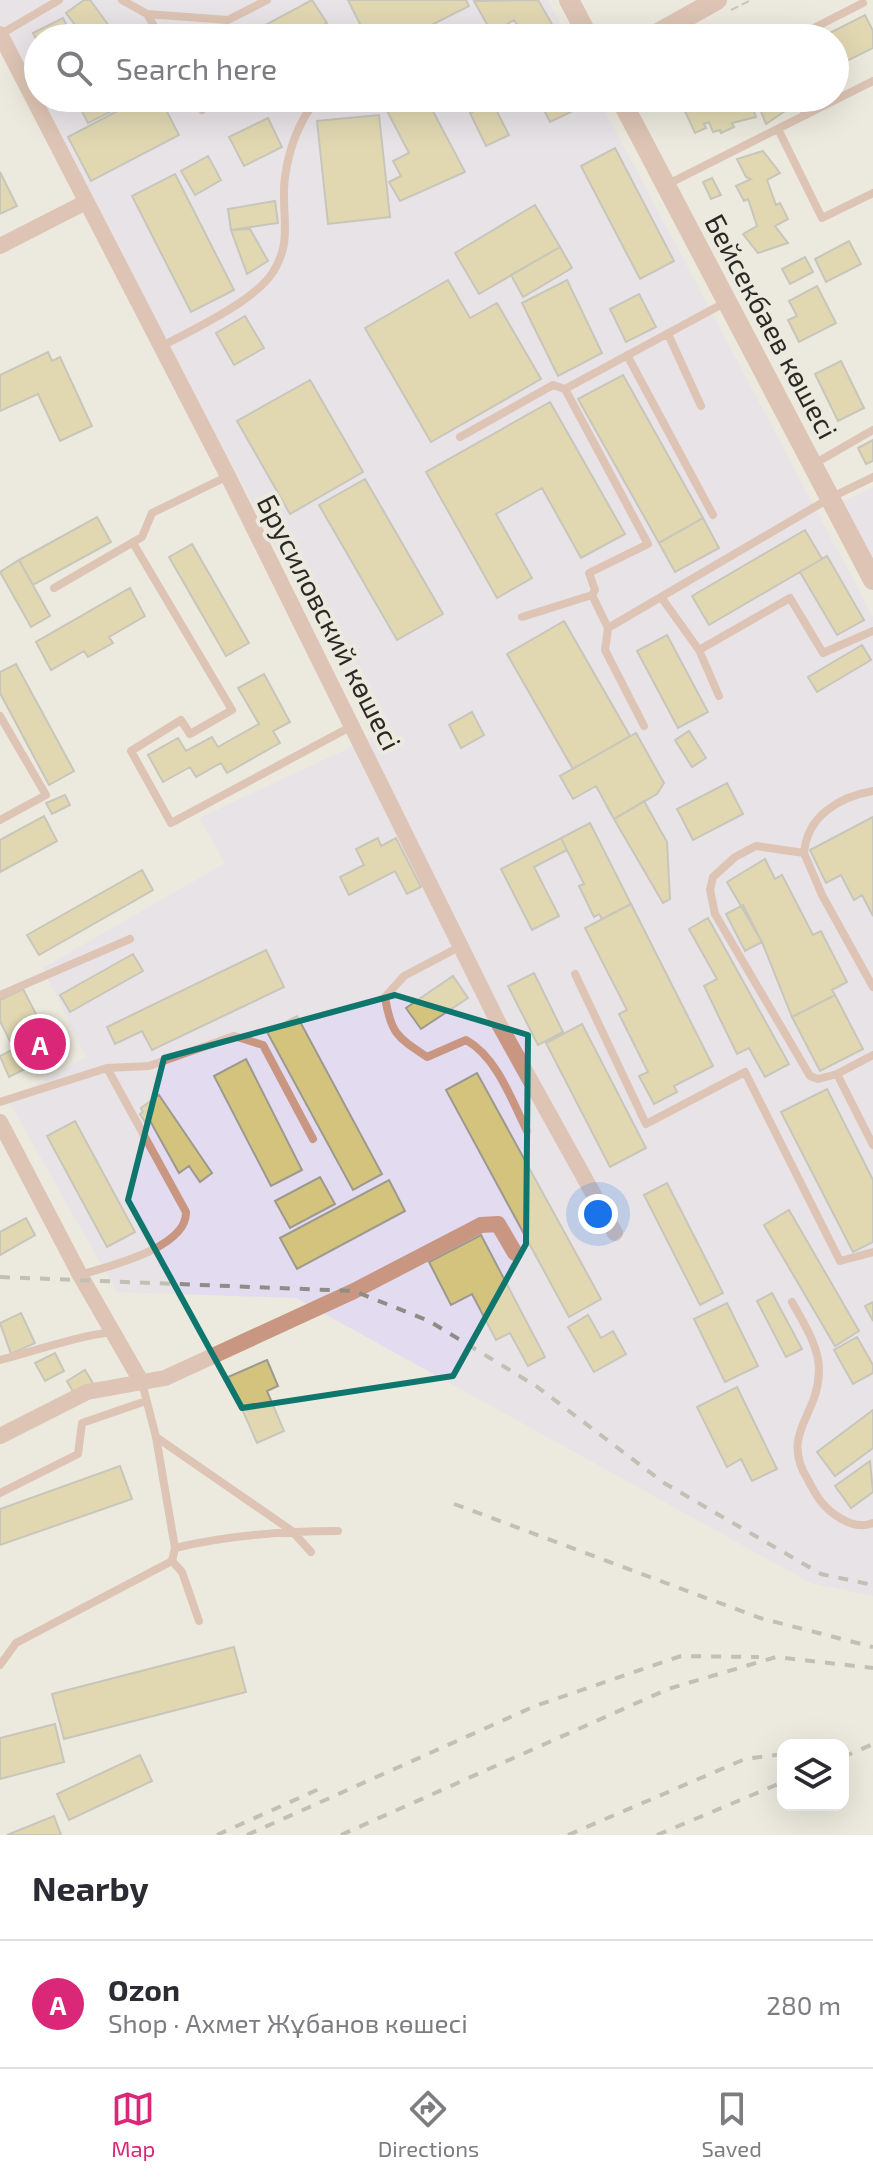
<!DOCTYPE html>
<meta charset="utf-8">
<style>
:root{--surface:#fff;--page:#f7f7f7;--text:#2b2b33;--muted:#7c7c81;--line:#e1e1e2;--accent:#db2777}
body{margin:0;font-family:"Exo 2",sans-serif;background:var(--page);color:var(--text)}
.controls{position:absolute;right:24px;bottom:24px;display:grid;overflow:hidden;border-radius:16px;box-shadow:0 8px 32px #0002}
.controls button{width:72px;height:72px;display:grid;place-items:center;padding:0;border:0;border-bottom:2px solid var(--line);background:var(--surface);color:var(--text);font:40px sans-serif}
.you{position:absolute;left:598px;top:1214px;width:28px;height:28px;margin:-20px;border:6px solid #fff;border-radius:50%;background:#1a73e8;box-shadow:0 0 0 12px #1a73e833}
.badge{display:grid;place-items:center;width:52px;height:52px;border-radius:50%;background:var(--accent);color:#fff;font-size:26px;font-weight:700}
.pin{position:absolute;translate:-50% -50%;border:4px solid #fff;box-shadow:0 2px 8px #0006}
.list{margin:0;padding:0;list-style:none}
h2{display:flex;justify-content:space-between;align-items:center;height:104px;margin:0;padding:0 32px;font-size:34px}
h2 small{font-size:26px;font-weight:400;color:var(--muted)}
.list li{display:grid;grid-template-columns:52px 1fr auto;gap:24px;align-items:center;box-sizing:border-box;height:128px;padding:0 32px;border-top:2px solid var(--line)}
.list b{display:block;font-size:30px;white-space:nowrap}
.list p{margin:0;font-size:26px;white-space:nowrap;color:var(--muted)}
.list em{font-size:26px;font-style:normal;color:var(--muted)}
.icon{flex:none;width:44px;height:44px;fill:none;stroke:currentColor;stroke-width:2;stroke-linecap:round;stroke-linejoin:round}
.map{position:relative;flex:none;width:873px;height:1835px;overflow:hidden}
.search{position:absolute;background:var(--surface);box-shadow:0 8px 32px #0002;left:24px;right:24px;top:24px;height:88px;display:flex;align-items:center;gap:20px;box-sizing:border-box;padding:0 28px;border-radius:44px;color:var(--muted);font-size:30px}
.sheet{height:232px;background:var(--surface)}
nav{display:flex;justify-content:space-around;align-items:center;box-sizing:border-box;height:112px;border-top:2px solid var(--line);background:var(--surface);font-size:22px;color:var(--muted)}
nav a{display:grid;justify-items:center;gap:4px}
nav .on{color:var(--accent)}
.map>svg:first-child{display:block}
.industrial{fill:#e3dbf0}
.building{fill:#d3c37d;stroke:#9c9a8f;stroke-width:2}
.lines{fill:none;stroke-linecap:round;stroke-linejoin:round}
.path{stroke:#9b9a91;stroke-width:2;stroke-dasharray:8 4;stroke-linecap:butt}
.service{stroke:#c99781;stroke-width:8}
.minor{stroke:#c99781;stroke-width:16}
.tertiary{stroke:#c99781;stroke-width:20}
.rail{stroke:#8e8c84;stroke-width:4;stroke-dasharray:10 10;stroke-linecap:butt}
.marked{fill:none;stroke:#0f766e;stroke-width:6;stroke-linejoin:round}
.labels{text-anchor:middle;dominant-baseline:central;stroke-width:8;stroke-linejoin:round;paint-order:stroke}
.street-label{font-size:28px;fill:#2a2a25;stroke:#ece9de}
</style>
<div class="map">
<svg width="873" height="1835" viewBox="0 0 873 1835">
<rect width="100%" height="100%" fill="#ece9de"/>
<!-- industrial -->
<path class="industrial" d="M0,0H548L568,38H38V96L0,24Z
M39,98H598L873,617V1596L811,1583L296,1298L117,1292L8,1100L86,1057L43,968L225,863L199,818L375,736Z
M873,487V583L836,505Z"/>
<!-- building -->
<path class="building" d="M84,0H90L118,38H85L66,13Z
M312,0L327,23L299,38H241Z
M348,0H466L469,6L406,38H367Z
M538,0L552,24L527,38L514,20L492,33L474,1Z
M865,15L873,31V48L835,67V38H820Z
M63,18L73,38L44,37L37,41L33,33Z
M75,98H103L110,112L88,123Z
M142,98H160L179,135L91,181L68,137Z
M401,98H426L465,172L400,201L389,182L401,176L393,161L409,153L385,107Z
M505,98H522L508,105Z
M538,98H575L579,108L550,122Z
M706,98L709,107L719,98H783L788,109L766,124L760,109L754,112L756,117L732,123L734,127L721,133L720,130L713,132L709,122L704,124L706,128L695,133L684,109L695,104L693,99Z
M492,102L509,135L486,146L470,113Z
M379,115L390,217L328,224L317,121Z
M268,118L282,147L244,166L229,137Z
M615,148L674,261L640,279L581,166Z
M763,151L780,173L767,180L776,205L780,203L788,219L775,226L788,243L758,253L743,234L757,226L748,199L744,201L736,186L751,179L746,177L737,159Z
M208,156L221,180L195,195L181,171Z
M0,172L17,206L0,214Z
M175,174L234,290L191,312L132,196Z
M712,178L721,195L711,199L703,182Z
M275,201L278,223L231,230L228,209Z
M535,205L560,247L479,294L455,253Z
M250,229L268,261L247,274L231,230Z
M849,241L861,264L826,282L815,259Z
M560,247L572,268L523,297L511,275Z
M805,257L813,272L790,284L782,269Z
M448,280L470,318L497,303L541,379L431,442L365,328Z
M567,280L602,353L558,376L522,303Z
M817,286L836,323L799,342L788,320L797,316L789,301Z
M639,294L656,327L626,342L610,309Z
M245,316L264,348L234,365L216,333Z
M48,352L52,361L60,357L92,426L60,441L38,394L0,411V375Z
M841,361L864,408L838,421L815,374Z
M623,375L703,518L659,543L578,399Z
M310,380L363,472L290,514L237,421Z
M550,402L625,534L581,558L542,488L496,514L532,578L497,598L426,472Z
M873,440V461L866,464L858,448Z
M365,479L443,614L397,640L319,505Z
M97,517L111,542L33,585L19,560Z
M703,518L719,548L675,572L659,543Z
M805,530L822,559L709,625L692,596Z
M192,544L249,643L226,656L169,557Z
M827,556L864,620L837,635L800,572Z
M19,560L50,616L31,627L0,572Z
M130,588L145,616L109,637L113,643L88,657L84,651L51,670L36,642Z
M564,621L630,736L573,769L507,654Z
M667,635L708,712L678,728L637,651Z
M862,645L871,660L817,692L808,677Z
M16,664L74,771L49,785L0,693V672Z
M264,674L290,722L273,731L280,743L227,773L221,763L196,777L190,767L163,782L148,755L178,738L186,751L212,737L218,747L259,724L238,688Z
M472,712L484,735L461,748L449,725Z
M689,731L706,758L692,767L675,740Z
M636,733L664,783L657,794L614,819L596,786L573,799L560,776Z
M727,783L743,814L693,840L677,809Z
M65,795L70,805L52,814L46,803Z
M644,801L667,842L670,899L663,903L614,819Z
M44,816L57,841L0,872V840Z
M873,817V916L862,895L854,900L841,875L826,883L810,850Z
M590,823L631,904L602,919L599,914L594,917L579,886L584,884L561,838Z
M378,838L381,846L396,838L421,887L407,894L395,871L349,895L340,877L364,865L356,849Z
M561,838L567,850L534,867L559,916L532,930L501,869Z
M765,859L775,879L782,875L813,935L821,931L847,982L832,990L835,995L792,1017L762,942L727,882Z
M142,870L153,890L39,955L27,935Z
M631,904L713,1066L674,1086L677,1092L654,1104L639,1076L648,1072L619,1014L627,1010L585,928Z
M743,905L762,942L745,951L726,914Z
M708,918L789,1064L765,1077L749,1048L737,1054L704,986L717,979L689,929Z
M266,950L284,987L152,1050L142,1031L115,1044L107,1027Z
M133,954L143,971L70,1012L60,995Z
M534,973L563,1032L538,1045L508,986Z
M453,976L468,998L421,1029L406,1008Z
M23,989L52,1045L43,1060L9,1077L0,1056L14,1049L0,1021V1000Z
M835,995L863,1049L820,1071L792,1017Z
M297,1016L382,1174L353,1190L267,1032Z
M582,1024L646,1148L610,1167L546,1043Z
M246,1059L302,1170L271,1186L214,1076Z
M477,1073L601,1299L569,1317L446,1090Z
M827,1089L873,1180V1242L853,1252L781,1112Z
M159,1095L212,1173L200,1182L189,1166L179,1173L149,1119L145,1122L140,1114L143,1112L141,1108Z
M75,1121L135,1232L107,1247L47,1136Z
M320,1177L335,1204L290,1228L275,1201Z
M389,1180L405,1211L297,1269L280,1238Z
M667,1183L723,1293L700,1305L644,1195Z
M789,1210L859,1331L835,1346L764,1225Z
M26,1218L35,1235L0,1255V1232Z
M481,1235L545,1357L528,1366L510,1333L496,1340L472,1294L451,1305L429,1262Z
M772,1293L802,1349L786,1357L757,1301Z
M873,1302V1321L865,1306Z
M727,1303L758,1366L725,1382L694,1319Z
M21,1313L35,1343L11,1354L0,1323Z
M588,1315L601,1338L613,1331L626,1354L594,1372L568,1327Z
M857,1337L873,1365V1373L853,1384L834,1350Z
M55,1353L64,1371L45,1381L35,1363Z
M267,1360L278,1386L267,1391L284,1431L257,1443L228,1377Z
M85,1370L94,1385L76,1397L67,1381Z
M737,1387L777,1469L752,1481L741,1459L727,1467L697,1407Z
M873,1410V1448L835,1476L817,1452Z
M870,1461L873,1492L851,1508L835,1486Z
M120,1466L132,1499L0,1545V1509Z
M234,1647L246,1692L64,1739L52,1694Z
M55,1724L64,1762L0,1779V1738Z
M140,1755L152,1781L69,1820L57,1794Z
M54,1816L61,1835H7Z"/>
<g class="lines">
<!-- path -->
<path class="path" d="M731,10L751,0"/>
<!-- service -->
<path class="service" d="M122,0L147,14L161,38
M147,14L228,20L267,0
M1,34L59,0
M794,38L863,3
M195,98L202,110
M797,98L806,115
M778,129L822,218L873,193
M666,185L873,81
M668,334L701,406
M162,346C192,330 255,301 273,272C294,240 280,212 285,177C289,148 298,123 316,100L338,98
M627,355L713,515
M460,437L553,385L565,389L726,302
M814,464L873,430
M133,543L232,710L190,734L181,720L131,751L171,823L352,726
M54,588L142,537L152,513L228,476
M592,595L608,628
M661,597L699,650L790,598L823,653L873,631
M522,617L592,595L595,590L589,573L648,544L565,389
M699,650L719,696
M0,716L46,795L0,820
M644,726L605,650L608,628L830,498L873,477
M804,853C807,816 839,797 873,791
M461,946L404,976L385,997C391,1034 397,1037 427,1057L466,1040C497,1057 512,1101 527,1131
M575,974L646,1124L745,1072L840,1261L873,1252
M873,987L822,895L804,853L756,846L735,857L713,877L710,890L715,914L810,1076L818,1079L837,1074L873,1055
M0,995L130,939
M837,1074L873,1145
M0,1102L107,1068L149,1066L234,1036L263,1045L313,1139
M80,1275C109,1266 187,1248 186,1212L107,1068
M792,1302C803,1322 819,1346 819,1370C819,1417 779,1433 808,1480C815,1493 821,1505 834,1514C846,1523 859,1529 873,1523
M0,1360C38,1350 73,1337 112,1332
M156,1437L292,1531L311,1552
M0,1493L78,1454L82,1423L146,1401
M175,1548C229,1535 283,1531 338,1531
M172,1561L182,1572L199,1621
M0,1665L16,1643L172,1561L175,1548L156,1437L142,1383"/>
<!-- minor -->
<path class="minor" d="M0,34L228,476L499,1024L615,1233
M0,246L86,202
M0,1122L80,1275L142,1383
M0,1436L87,1392L165,1378L354,1291L481,1225L498,1224L515,1253"/>
<!-- tertiary -->
<path class="tertiary" d="M569,0L589,38
M649,38L717,0
M620,98L873,580"/>
<!-- rail -->
<path class="rail" d="M0,1277L354,1291L429,1321L536,1386L664,1483L821,1574L873,1585
M454,1504L760,1618L873,1647
M843,1757L873,1744
M217,1835L319,1789
M247,1835L535,1706L681,1656L759,1657
M341,1835L668,1689L776,1657L873,1668
M568,1835L745,1759L783,1754
M657,1835L783,1782"/>
</g>
<!-- marked area -->
<path d="M0 0H873V1835H0ZM395,995L528,1035L526,1244L453,1376L242,1408L128,1200L164,1058Z" fill="#ece9de" fill-opacity=".55" fill-rule="evenodd"/>
<path class="marked" d="M395,995L528,1035L526,1244L453,1376L242,1408L128,1200L164,1058Z"/>
<g class="labels">
<!-- street labels -->
<g class="street-label">
<text transform="translate(772 326) rotate(62)">Бейсекбаев көшесі</text>
<text transform="translate(330 622) rotate(63)">Брусиловский көшесі</text>
</g>
</g>
</svg>
<div class="controls">
<button><svg class="icon" aria-label="layers" viewBox="0 0 24 24"><path d="M12 4l9 5-9 5-9-5zM3 14l9 5 9-5"/></svg></button>
</div>
<div class="you"></div>
<div class="pin badge" style="left:40px;top:1044px">A</div>
<div class="search"><svg class="icon" aria-label="search" viewBox="0 0 24 24"><circle cx="10" cy="10" r="6"/><path d="M15 15l6 6"/></svg>Search here</div>
</div>
<section class="sheet">
<h2>Nearby<small></small></h2>
<ul class="list">
<li><span class="badge">A</span><div><b>Ozon</b><p>Shop · Ахмет Жұбанов көшесі</p></div><em>280 m</em></li>
</ul>
</section>
<nav>
<a class="on"><svg class="icon" aria-label="map" viewBox="0 0 24 24"><path d="M3 6l6-2 6 2 6-2v14l-6 2-6-2-6 2zM9 4v14M15 6v14"/></svg>Map</a>
<a><svg class="icon" aria-label="directions" viewBox="0 0 24 24"><path d="M12 3l9 9-9 9-9-9zM9 14v-3h6M13 9l2 2-2 2"/></svg>Directions</a>
<a><svg class="icon" aria-label="saved" viewBox="0 0 24 24"><path d="M7 4h10v16l-5-4-5 4z"/></svg>Saved</a>
</nav>
